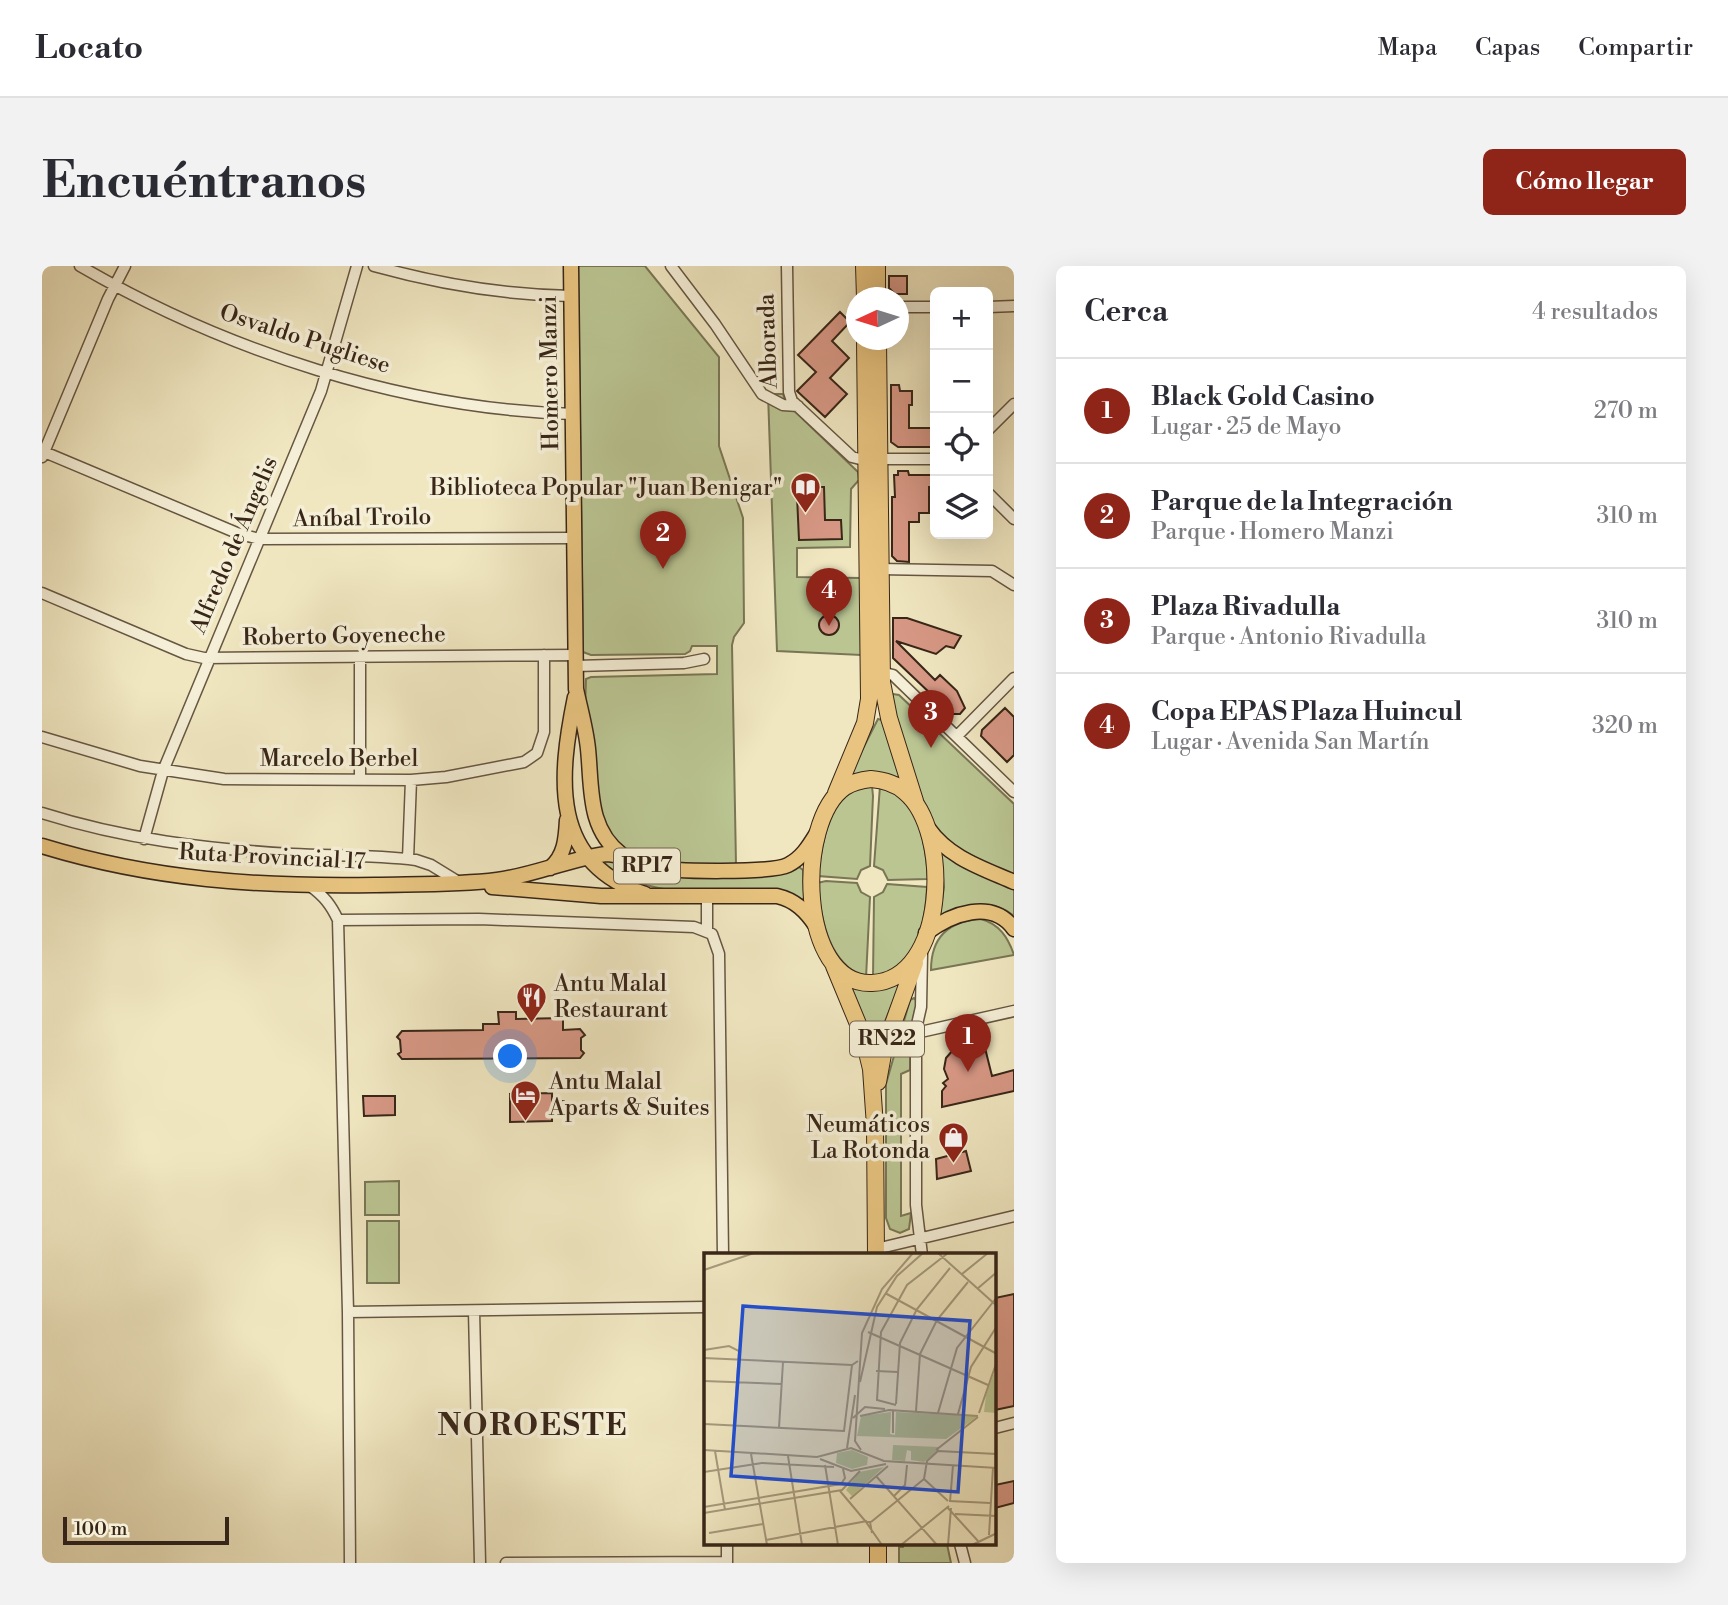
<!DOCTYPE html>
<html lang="es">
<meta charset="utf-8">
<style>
:root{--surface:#fff;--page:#f2f2f3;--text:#2b2b33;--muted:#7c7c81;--line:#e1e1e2;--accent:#8f2418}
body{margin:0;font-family:"Libre Bodoni",serif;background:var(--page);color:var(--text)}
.controls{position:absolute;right:21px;top:21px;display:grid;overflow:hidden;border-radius:10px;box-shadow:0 7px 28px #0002}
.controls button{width:63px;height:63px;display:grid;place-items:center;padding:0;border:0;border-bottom:2px solid var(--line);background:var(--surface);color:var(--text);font:35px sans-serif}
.compass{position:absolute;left:804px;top:21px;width:63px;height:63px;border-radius:50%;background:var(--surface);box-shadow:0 7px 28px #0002;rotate:266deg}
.scale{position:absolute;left:21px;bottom:18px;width:166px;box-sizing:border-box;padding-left:7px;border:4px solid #382618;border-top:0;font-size:19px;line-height:24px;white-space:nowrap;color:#382618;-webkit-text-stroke:5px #f5efd7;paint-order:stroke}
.you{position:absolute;left:469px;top:791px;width:24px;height:24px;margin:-18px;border:5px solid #fff;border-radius:50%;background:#1a73e8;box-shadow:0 0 0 10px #1a73e833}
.badge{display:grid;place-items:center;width:46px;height:46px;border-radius:50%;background:var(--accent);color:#fff;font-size:23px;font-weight:700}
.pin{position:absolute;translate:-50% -58px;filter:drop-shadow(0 2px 4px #0008)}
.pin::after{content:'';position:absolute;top:37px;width:24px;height:21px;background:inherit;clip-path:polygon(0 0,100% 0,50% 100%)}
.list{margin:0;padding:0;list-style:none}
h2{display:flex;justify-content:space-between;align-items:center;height:91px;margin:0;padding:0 28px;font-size:30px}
h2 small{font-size:23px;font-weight:400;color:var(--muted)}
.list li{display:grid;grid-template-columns:46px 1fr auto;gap:21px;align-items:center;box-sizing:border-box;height:105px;padding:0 28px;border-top:2px solid var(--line)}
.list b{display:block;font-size:26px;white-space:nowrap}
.list p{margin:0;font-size:23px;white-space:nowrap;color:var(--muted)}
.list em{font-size:23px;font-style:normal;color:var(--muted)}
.icon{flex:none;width:38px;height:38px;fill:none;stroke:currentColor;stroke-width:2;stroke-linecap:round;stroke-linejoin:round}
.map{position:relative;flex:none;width:972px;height:1297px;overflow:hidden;border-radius:10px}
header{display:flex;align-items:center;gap:42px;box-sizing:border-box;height:98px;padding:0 35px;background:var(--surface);border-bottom:2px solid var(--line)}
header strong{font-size:33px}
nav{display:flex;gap:38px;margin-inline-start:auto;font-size:24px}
.intro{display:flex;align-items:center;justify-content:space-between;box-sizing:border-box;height:168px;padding:0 42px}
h1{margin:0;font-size:49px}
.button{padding:18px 32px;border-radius:10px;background:var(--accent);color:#fff;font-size:24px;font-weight:700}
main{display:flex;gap:42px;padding:0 42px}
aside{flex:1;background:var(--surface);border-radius:10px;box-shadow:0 7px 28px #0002}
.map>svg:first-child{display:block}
.green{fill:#bac592;stroke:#797655;stroke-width:2}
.building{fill:#d79885;stroke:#382618;stroke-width:2}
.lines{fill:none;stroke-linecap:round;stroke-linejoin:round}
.minor-casing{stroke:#665642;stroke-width:13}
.major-casing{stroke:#382618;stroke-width:17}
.highway-casing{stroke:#382618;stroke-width:18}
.minor{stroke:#f5efd7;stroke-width:10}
.major{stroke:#e8c480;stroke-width:14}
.highway{stroke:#e8c480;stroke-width:16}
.labels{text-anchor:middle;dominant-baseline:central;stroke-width:7;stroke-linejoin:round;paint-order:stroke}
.shield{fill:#f5efd7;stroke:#716251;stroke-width:2}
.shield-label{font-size:21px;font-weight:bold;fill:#382618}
.street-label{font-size:23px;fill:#382618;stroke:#f5efd7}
.poi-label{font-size:23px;fill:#382618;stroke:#f5efd7;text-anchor:end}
.district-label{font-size:30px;font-weight:bold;letter-spacing:2px;fill:#382618;stroke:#f5efd7}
.inset-road{fill:none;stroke:#a69a7d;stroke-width:2}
.view{fill:#1d4ed8;fill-opacity:0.15;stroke:#1d4ed8;stroke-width:3.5}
.inset-edge{fill:none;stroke:#382618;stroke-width:3.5}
</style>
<header>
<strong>Locato</strong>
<nav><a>Mapa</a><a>Capas</a><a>Compartir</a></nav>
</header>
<div class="intro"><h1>Encuéntranos</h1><a class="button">Cómo llegar</a></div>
<main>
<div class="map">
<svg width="972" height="1297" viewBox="0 0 972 1297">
<rect width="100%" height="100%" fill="#f0e7c1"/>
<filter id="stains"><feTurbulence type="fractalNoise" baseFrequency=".00286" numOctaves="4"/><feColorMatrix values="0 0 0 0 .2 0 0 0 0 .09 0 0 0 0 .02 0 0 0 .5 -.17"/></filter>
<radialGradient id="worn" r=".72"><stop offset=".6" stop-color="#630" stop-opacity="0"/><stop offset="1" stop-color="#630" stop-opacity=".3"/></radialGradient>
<!-- green -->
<path class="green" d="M536,0H603L677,91V180L701,252L702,357L692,371L690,379L694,599H629L601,593L576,579L558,552L543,445L544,413L549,411L675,408V380H650L648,385L643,388L549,389L541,386Z
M726,128H741L744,137L816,206L817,214L809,223L808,281L755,282V311L818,312L819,389L735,385Z
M851,428L857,429L972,538V609L918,586L894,563L879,530L848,432Z
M836,453L840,454L858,511L805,514Z
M830,520L831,530L828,600L819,604L815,613L776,610C779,584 785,536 813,524C818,522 825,521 830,520Z
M838,520C877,529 884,580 886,613L846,614L841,604L832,600Z
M898,585L972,623V650C949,631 924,640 898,649L902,621Z
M560,593H568L595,602L757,601L761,604L762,632L759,635C716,631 580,633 560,593Z
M784,615L815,617L819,626L828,631L824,712C785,696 780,654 775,617Z
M845,618L885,621C884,645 878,687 857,703C850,708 838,710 831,712L832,631L841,626Z
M939,653C957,658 966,671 972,689L889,704C889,671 906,655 939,653Z
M860,714L835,775L831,777L808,720Z
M872,732L875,736L868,766V804L859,808V950L869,947L867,963L858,967L848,963L844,952V818L868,734Z
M357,915V949H323V916Z
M325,955H357V1017H325Z
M862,1278H905L909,1297H857V1281H861Z"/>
<!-- building -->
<path class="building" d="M847,10H865V28H853L847,22Z
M798,46L808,56L790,75L807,92L788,112L805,128L783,151L755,125L774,106L756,89Z
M849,119H857L858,125H870V139H867V162H892V181H856L849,176Z
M856,205H866L867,209H893V221H887V247H877V256H867V296L855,295L850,290V231H853L852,209H856Z
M769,221H782L783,254H799L800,273L757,274L755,230H770Z
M777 359a10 10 0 1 1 20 0a10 10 0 1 1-20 0Z
M851,352H865L919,370L912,382L904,380L894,388L854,375L893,414L898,409L915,425L923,442L918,448H910L851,392Z
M963,442L972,451V489L965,496L939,470L940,464Z
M456,746H474V753L521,752V764L538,763L543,769L539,772V784L542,787L538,792L360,793L356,788L359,786L358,774L355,771L360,765L441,764V758H457Z
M940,770L950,810L972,804V825L900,841V825L904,820L901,817L906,813L902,803L904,792L911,784L926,781L929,773Z
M510,827V835H522V847H510V855L468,856V828Z
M321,830H353V849L322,850Z
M924,885L929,905L895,913L894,893Z
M972,1028V1140L953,1144V1032Z
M972,1215V1237L953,1242V1219Z"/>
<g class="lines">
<defs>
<path id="minor" d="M38,0C184,85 361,143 531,148
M332,0C397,18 462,29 529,30
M629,0L673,58L720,128L741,139L756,140
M745,0L747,126L750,135L810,191L818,193H893
M856,41H893
M946,41L972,40
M946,164L972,138
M0,185L195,267L217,273L532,272
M0,191L66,33L83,0
M946,227L972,253
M838,303L950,305L972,319
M0,327L144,388L162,392L534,389
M318,391V514
M534,400L642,397L662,393
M834,405L851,409L972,526
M915,470L972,412
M0,471L98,500L182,513L369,514L404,511L482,496L495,487L502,466V389
M0,547C82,573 164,583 250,588C291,590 333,589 374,594L389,599L420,618
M102,573L121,505L279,125L315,0
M366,593L369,514
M268,620C282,630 289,639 296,654L306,1046L308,1297
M296,654L437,653L652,661L670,668L677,688L681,989
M665,664V630
M874,767L972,745
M834,983L972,950
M880,989L874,939V763L879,741L880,688
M432,1045L438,1297
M306,1046L664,1041
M953,1162L972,1157
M685,1278V1297
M918,1278L923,1297
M464,1297L685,1296"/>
<path id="major" d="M529,0L534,423C538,442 544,463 546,483C550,521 545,563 580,589
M533,431C517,510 507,597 603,628
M886,562C907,592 940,602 972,616
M0,580C111,614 218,621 333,619C374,618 415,619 455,614C493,609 527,593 564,588C581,588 595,598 611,601C631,606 730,607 746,599C760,592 767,580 775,567
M508,602C523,590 524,572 525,554
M450,621L559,630H735C753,634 764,645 774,660
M884,667C909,648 950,632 972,663"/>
<path id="highway" d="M822,0L823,32
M835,0V32
M836,74L840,416L847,452L873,535
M829,513C842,514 853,517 863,526C910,565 905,714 830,717C756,720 753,555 803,521C811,516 820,514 829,513Z
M794,527L823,457L827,433L823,74
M792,700L821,770L829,803L833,860L834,989
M836,816L842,783L873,697
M836,1278V1297"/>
</defs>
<!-- minor casing -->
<use href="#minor" class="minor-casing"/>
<!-- major casing -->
<use href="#major" class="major-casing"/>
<!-- highway casing -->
<use href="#highway" class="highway-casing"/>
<!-- minor -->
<use href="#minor" class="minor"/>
<!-- major -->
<use href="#major" class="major"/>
<!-- highway -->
<use href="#highway" class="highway"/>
</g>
<!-- icons -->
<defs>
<symbol id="library-pin" viewBox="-11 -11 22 30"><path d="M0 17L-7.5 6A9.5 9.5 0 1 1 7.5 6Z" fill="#8f2418" stroke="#f5efd7"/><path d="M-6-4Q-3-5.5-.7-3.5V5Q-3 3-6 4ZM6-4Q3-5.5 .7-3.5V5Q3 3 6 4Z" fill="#fff"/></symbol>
<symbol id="restaurant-pin" viewBox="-11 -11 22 30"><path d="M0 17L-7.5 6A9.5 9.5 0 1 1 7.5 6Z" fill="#8f2418" stroke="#f5efd7"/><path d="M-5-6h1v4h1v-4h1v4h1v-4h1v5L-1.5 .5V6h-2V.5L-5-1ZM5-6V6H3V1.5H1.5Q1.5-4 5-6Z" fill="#fff"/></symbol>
<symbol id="hotel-pin" viewBox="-11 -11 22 30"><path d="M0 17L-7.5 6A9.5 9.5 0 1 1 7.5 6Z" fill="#8f2418" stroke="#f5efd7"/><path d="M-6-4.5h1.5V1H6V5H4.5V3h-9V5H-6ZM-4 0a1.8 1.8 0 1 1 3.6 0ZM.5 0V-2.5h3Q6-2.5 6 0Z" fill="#fff"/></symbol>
<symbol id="shop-pin" viewBox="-11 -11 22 30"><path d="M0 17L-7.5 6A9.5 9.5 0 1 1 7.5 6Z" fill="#8f2418" stroke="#f5efd7"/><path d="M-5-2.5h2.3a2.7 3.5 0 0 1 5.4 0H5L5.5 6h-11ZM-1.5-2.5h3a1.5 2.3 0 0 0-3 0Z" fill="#fff"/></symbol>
</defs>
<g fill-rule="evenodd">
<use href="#library-pin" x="746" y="204" width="35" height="47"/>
<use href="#restaurant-pin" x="472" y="714" width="35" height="47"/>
<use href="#hotel-pin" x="466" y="812" width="35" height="47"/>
<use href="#shop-pin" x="894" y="854" width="35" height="47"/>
</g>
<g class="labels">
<!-- shield labels -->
<g class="shield">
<rect x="572" y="582.5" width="66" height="35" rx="5"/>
<rect x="808" y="755.5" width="74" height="35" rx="5"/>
</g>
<g class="shield-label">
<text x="605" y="600">RP17</text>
<text x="845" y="773">RN22</text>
</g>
<!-- street labels -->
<g class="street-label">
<text transform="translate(263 73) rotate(18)">Osvaldo Pugliese</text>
<text transform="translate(726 75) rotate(-92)">Alborada</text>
<text transform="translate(508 107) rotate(-91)">Homero Manzi</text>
<text transform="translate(320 252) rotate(-1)">Aníbal Troilo</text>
<text transform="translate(192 279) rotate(-67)">Alfredo de Ángelis</text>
<text transform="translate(302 370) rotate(-1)">Roberto Goyeneche</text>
<text x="297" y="493">Marcelo Berbel</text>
<text transform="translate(230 591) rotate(3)">Ruta Provincial 17</text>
</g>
<!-- poi labels -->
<g class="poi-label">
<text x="740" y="222">Biblioteca Popular "Juan Benigar"</text>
<text x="512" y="718" text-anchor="start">Antu Malal<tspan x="512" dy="26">Restaurant</tspan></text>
<text x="507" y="816" text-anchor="start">Antu Malal<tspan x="507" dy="26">Aparts &amp; Suites</tspan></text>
<text x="888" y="859">Neumáticos<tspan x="888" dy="26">La Rotonda</tspan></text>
</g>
<!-- district labels -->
<g class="district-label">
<text x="491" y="1160">NOROESTE</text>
</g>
</g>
<!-- overview -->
<g transform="translate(662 987)">
<rect width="292" height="292" fill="#f0e7c1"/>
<path d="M290,120L292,160L280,159L282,142ZM187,159L186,181L191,182L192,159L274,163L242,186L153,183L157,163ZM189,192L235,194V197L220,209L207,207V198L203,197L201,208L188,207ZM148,197L164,204L163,212L148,216L132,210L133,200ZM180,214L148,243L142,237L155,219Z" fill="#bac592"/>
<path class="inset-road" d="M234,0L293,53M0,17L50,0M258,21L284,0M273,36L293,19M181,40L293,101M164,79L284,132M0,97L25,93L35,98L30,173M0,105L148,112L154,108M172,118L194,119M0,128L78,131M156,129L173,54L193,23L219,0M192,151L196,90L213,56L246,15M192,152L173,147L177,79L203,32L244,0M212,158L216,101L233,67L264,29M234,160L253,95L293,44M275,160L293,108M254,161L267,114L293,73M156,163L185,157L274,163M149,165L161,154L181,156M0,171L140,178L148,112M75,175L79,109M189,180V157M143,195L151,142M0,197L113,204L147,195L180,208L293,215M157,197L151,188L158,80L178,36L209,0M232,197L274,164M11,198L21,257M47,201L63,292M84,203L98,292M116,206L147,218L182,211M121,212L134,292M0,219L58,210L130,214M172,223L233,292M220,226L223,208L234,198L293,201M220,226L244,248M136,238L162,269H166L168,280M190,243L201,232L203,212M146,246L184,213M245,248L286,250M246,249L249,212M0,254L137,231L141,225L139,216M243,254L274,288M0,260L138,237L156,218M251,261L293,263M162,269L178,292M167,269L220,226M5,280L59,271M285,282L289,214M62,287L163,268M197,292L245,253M244,292L247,255M268,292L293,280"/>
<path class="view" d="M39,53L266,68L254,239L27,223Z"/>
<rect width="292" height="292" class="inset-edge"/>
</g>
<rect width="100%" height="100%" filter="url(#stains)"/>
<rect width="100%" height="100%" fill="url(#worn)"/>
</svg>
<div class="controls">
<button>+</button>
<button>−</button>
<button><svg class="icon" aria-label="locate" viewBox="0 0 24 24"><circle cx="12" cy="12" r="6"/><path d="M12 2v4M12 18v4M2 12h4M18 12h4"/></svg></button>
<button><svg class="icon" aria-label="layers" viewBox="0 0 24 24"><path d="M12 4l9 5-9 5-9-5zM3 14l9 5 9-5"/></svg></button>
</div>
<svg class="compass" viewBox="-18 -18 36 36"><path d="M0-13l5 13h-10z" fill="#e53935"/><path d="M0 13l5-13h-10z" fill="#7c7c81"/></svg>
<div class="scale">100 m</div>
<div class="you"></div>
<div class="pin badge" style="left:926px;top:806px">1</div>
<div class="pin badge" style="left:621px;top:303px">2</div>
<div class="pin badge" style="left:889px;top:482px">3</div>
<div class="pin badge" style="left:787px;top:360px">4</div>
</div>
<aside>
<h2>Cerca<small>4 resultados</small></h2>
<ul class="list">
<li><span class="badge">1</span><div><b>Black Gold Casino</b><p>Lugar · 25 de Mayo</p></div><em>270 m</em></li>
<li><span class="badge">2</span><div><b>Parque de la Integración</b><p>Parque · Homero Manzi</p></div><em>310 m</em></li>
<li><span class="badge">3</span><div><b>Plaza Rivadulla</b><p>Parque · Antonio Rivadulla</p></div><em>310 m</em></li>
<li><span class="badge">4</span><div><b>Copa EPAS Plaza Huincul</b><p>Lugar · Avenida San Martín</p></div><em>320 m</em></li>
</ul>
</aside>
</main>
